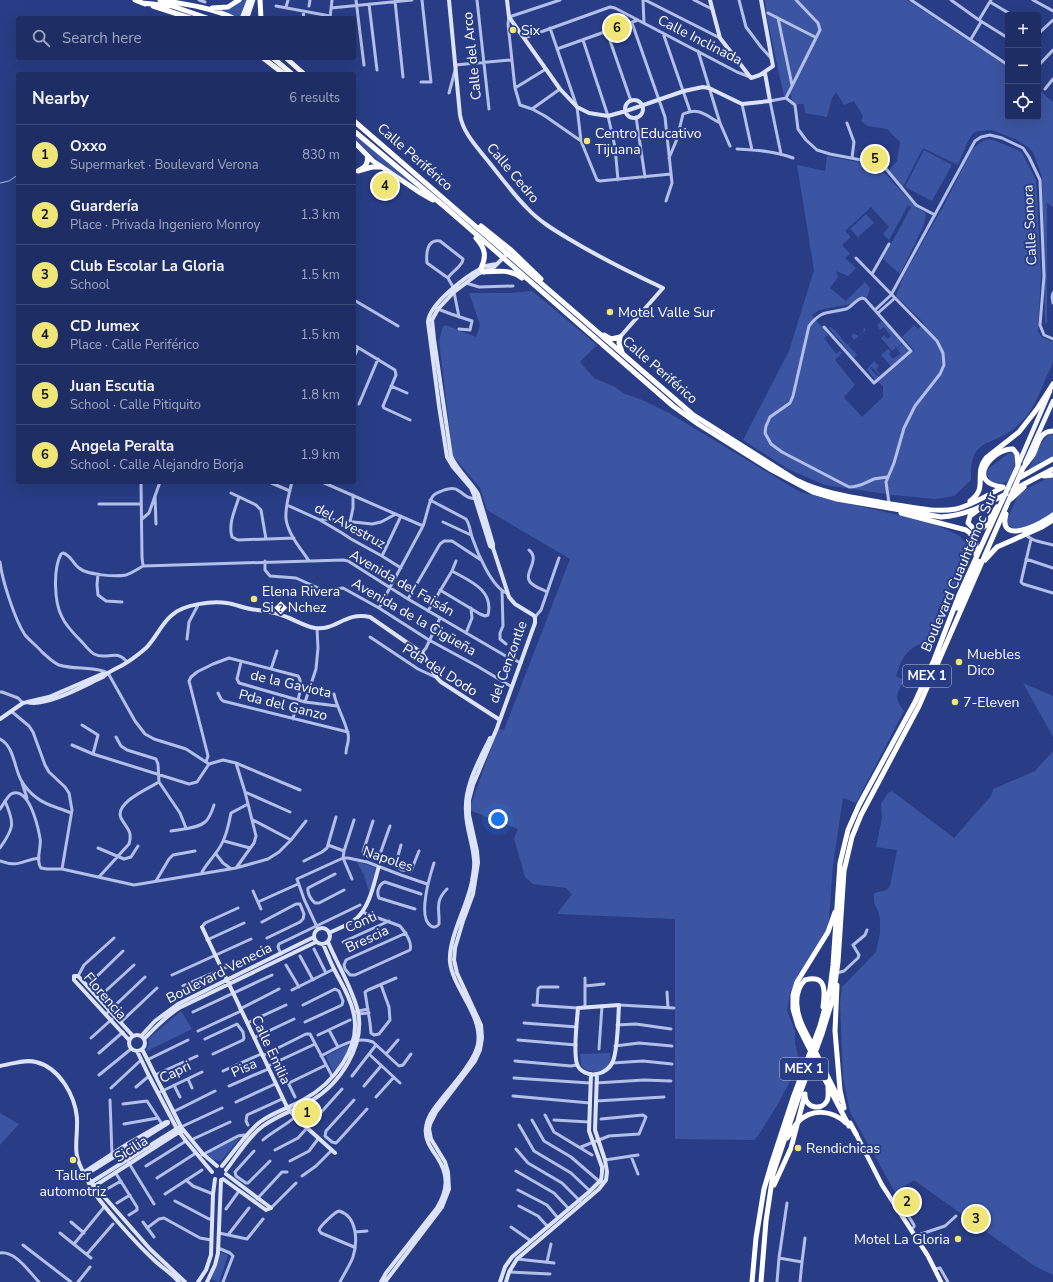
<!DOCTYPE html>
<meta charset="utf-8">
<style>
:root{--surface:#1e2e64;--page:#2b3a6d;--text:#f1f3f6;--muted:#a1a8bf;--line:#3c4a78;--accent:#f0e678}
body{margin:0;font-family:"Nunito Sans",sans-serif;background:var(--page);color:var(--text)}
.controls{position:absolute;right:12px;top:12px;display:grid;overflow:hidden;border-radius:4px;box-shadow:0 4px 16px #0002}
.controls button{width:36px;height:36px;display:grid;place-items:center;padding:0;border:0;border-bottom:1px solid var(--line);background:var(--surface);color:var(--text);font:20px sans-serif}
.you{position:absolute;left:498px;top:819px;width:14px;height:14px;margin:-10px;border:3px solid #fff;border-radius:50%;background:#1a73e8;box-shadow:0 0 0 6px #1a73e833}
.badge{display:grid;place-items:center;width:26px;height:26px;border-radius:50%;background:var(--accent);color:#111;font-size:13px;font-weight:700}
.pin{position:absolute;translate:-50% -50%;border:2px solid #fff;box-shadow:0 1px 4px #0006}
.list{margin:0;padding:0;list-style:none}
h2{display:flex;justify-content:space-between;align-items:center;height:52px;margin:0;padding:0 16px;font-size:17px}
h2 small{font-size:13px;font-weight:400;color:var(--muted)}
.list li{display:grid;grid-template-columns:26px 1fr auto;gap:12px;align-items:center;box-sizing:border-box;height:60px;padding:0 16px;border-top:1px solid var(--line)}
.list b{display:block;font-size:15px;white-space:nowrap}
.list p{margin:0;font-size:13px;white-space:nowrap;color:var(--muted)}
.list em{font-size:13px;font-style:normal;color:var(--muted)}
.icon{flex:none;width:22px;height:22px;fill:none;stroke:currentColor;stroke-width:2;stroke-linecap:round;stroke-linejoin:round}
.map{position:relative;flex:none;width:1053px;height:1282px;overflow:hidden}
.search{position:absolute;background:var(--surface);box-shadow:0 4px 16px #0002;left:16px;top:16px;width:340px;height:44px;display:flex;align-items:center;gap:10px;box-sizing:border-box;padding:0 14px;border-radius:4px;color:var(--muted);font-size:15px}
.panel{position:absolute;background:var(--surface);box-shadow:0 4px 16px #0002;left:16px;top:72px;width:340px;height:412px;border-radius:4px}
.map>svg:first-child{display:block}
.green{fill:#3c55a2}
.lines{fill:none;stroke-linecap:round;stroke-linejoin:round}
.stream{stroke:#a7b8e8;stroke-width:1}
.street{stroke:#b2bfe8;stroke-width:3}
.secondary{stroke:#dce2f7;stroke-width:4}
.primary{stroke:#f4f6fe;stroke-width:4.5}
.highway{stroke:#fff;stroke-width:5}
.poi-dot{fill:#f0e678;stroke:#283d85;stroke-width:1.5}
.labels{text-anchor:middle;dominant-baseline:central;stroke-width:4;stroke-linejoin:round;paint-order:stroke}
.shield{fill:#283d85;stroke:#bec5da;stroke-width:1}
.shield-label{font-size:13px;font-weight:bold;fill:#fff}
.poi-label{font-size:14px;fill:#fff;stroke:#283d85;text-anchor:start}
.street-label{font-size:14px;fill:#fff;stroke:#283d85}
</style>
<div class="map">
<svg width="1053" height="1282" viewBox="0 0 1053 1282">
<rect width="100%" height="100%" fill="#283d85"/>
<!-- green -->
<path class="green" d="M241,0H248L241,18L219,10L231,8Z
M765,0H907L1008,67V117H1038V89L1053,102V207L1047,203V323L1045,324L1042,177L1033,152L1028,147L1017,140L992,130L978,131L973,133L968,141L958,165L923,148L903,187L889,170L897,161L900,142L887,129L868,126L861,121L863,116L854,101L844,105L836,92L832,98L827,117L805,113L804,104H796L792,100L791,95L784,96L767,18Z
M354,133L430,197L381,163L354,139Z
M990,139L1018,150L1022,153L1036,180L1041,274L1038,332L1042,337L1053,342C1053,348 1053,355 1053,361C1052,366 1049,371 1047,375C1041,392 1031,415 1016,427C990,448 969,437 971,480L954,496L935,499L893,495L825,485L788,469L743,440L789,351L814,270L797,165L825,171L827,156L878,166L912,203L926,214L924,225L900,274L883,259L911,207L908,205L889,240L883,234L889,227L871,207L845,231L851,237L842,245L850,254L845,258L856,268L848,276L836,271L838,277L830,288L846,301L865,282L870,288L867,298L865,296H860L851,304L819,310L812,315L828,335L824,338L836,354L840,351L842,353L835,360L855,385L844,397L862,417L883,397V386L878,382L914,351L913,349L902,337L914,325L918,329L924,323L896,296L904,275L944,205L972,150C978,144 982,140 990,139Z
M924,150L952,165L932,201L905,187Z
M866,214L874,223L858,237L850,229Z
M532,291L597,345L580,362L594,378L615,387L623,393L642,400L669,413L800,492L932,523L960,536L967,545L964,576L949,592L938,609L936,629L932,640C909,646 903,654 896,676L904,680C897,695 893,696 904,711L856,803L843,798L833,865L828,932L790,993L787,1010L795,1031V1044L800,1062L778,1104L758,1136L754,1140L675,1139V919L557,914L572,894L566,888L533,884L525,877L514,838L518,829L469,810L498,729L504,730L570,559L487,510L480,488L453,456L439,341L443,326L446,325L476,337L480,325L469,293H511Z
M882,321L902,343L897,348L893,344L896,348L892,351L881,338L884,335L888,339L891,336L884,327L880,330L877,325Z
M831,327L834,330H835L847,345L854,340L851,336L854,333L858,336L864,331L863,329L864,328L866,330L848,345L857,355L854,358L829,328Z
M902,344L909,351L891,366L881,355L888,349L891,352L889,354L893,359L901,353L897,349Z
M874,361L879,366L876,369L880,374L879,375L872,367L870,368L877,376H879L875,380L867,369Z
M1053,433V458L1029,469C1034,459 1042,435 1053,433Z
M1009,453L1014,454C1016,460 1016,463 1013,469C1012,472 1011,475 1010,478C1003,489 983,483 988,469Z
M1050,477L1053,478V513C1043,521 1017,537 1007,524L1008,518L1019,493Z
M1023,683L1053,696V737Z
M1053,751V1275L1033,1265L914,1180L895,1192L850,1112L843,1077L840,1003L842,987L876,952L880,933V919L878,911L874,902V893L887,890L890,886L897,850L876,847L882,818L881,804L888,793L892,791L954,838L991,796L993,789L1035,771Z
M356,861L376,868L369,892L364,875Z
M181,1011L192,1029L147,1051L146,1050L149,1044L148,1039Z
M348,1045L350,1047L346,1057L333,1072L326,1056Z
M610,1053C610,1056 611,1060 609,1063C604,1074 587,1074 581,1065L580,1054Z
M0,1113L19,1124L0,1145Z
M237,1137L239,1139L221,1161L213,1160L206,1153Z
M221,1252L228,1255L219,1282L211,1279Z"/>
<g class="lines">
<!-- stream -->
<path class="stream" d="M0,183L9,181L18,175"/>
<!-- street -->
<path class="street" d="M199,0L205,2
M356,0L364,65
M477,0L489,109
M560,0L509,17L508,24L515,88L520,105L532,109L545,116L581,141
M643,0L644,23
M645,0L720,38
M694,0L712,9
M739,0L746,27L761,47L771,58
M911,0L1008,65
M951,0L979,20L1008,38
M1033,0L1053,11
M395,1L403,77
M990,2L1012,15
M369,4L377,70
M276,6L330,16
M309,6L310,0
M286,7L288,0
M331,8L412,0
M303,11L304,18
M768,13L815,37
M330,18L332,0
M778,18L792,85
M979,20L991,0
M632,23L665,117L672,183L666,201
M550,28L577,107L581,141L597,180L600,181L671,174
M607,32L631,101
M663,33L690,111
M1038,34L1053,20
M524,38L610,7L615,8L737,72L750,77
M971,39L981,22
M583,40L608,116L615,147L618,180
M557,49L638,20
M698,51L720,123L730,146
M455,65L511,60
M1038,66L1053,50
M421,82H431L422,0
M515,88L546,69
M1045,89L1053,79
M449,93L456,67
M786,98L795,105L798,129L806,140L817,150L830,154L882,164L916,205L935,215
M786,98L820,30L818,23L796,0
M742,104L752,150
M532,109L560,89
M636,117L645,177
M847,123L854,142L852,158
M737,149C756,150 774,151 793,158
M781,154L770,101L786,98
M669,158L677,139L683,114C699,107 705,115 720,123
M856,258L937,341L943,353L944,365L940,374L915,406L904,428L894,463L886,482L889,503
M872,274L889,244
M448,278C452,271 463,266 463,259L440,241C427,239 426,253 427,263L448,278L453,287L459,317
M466,283L479,287L513,286
M1053,293L1052,297L1053,303
M354,300L398,326
M438,309L451,314L472,321L470,330L459,329
M875,310L891,295L975,141L981,137L990,135L1002,138L1023,148L1029,157L1040,180L1044,276L1040,325L1044,335L1053,339
M878,313L895,298
M824,327L874,383L911,351L865,299L862,298C855,300 852,307 846,309C828,314 822,309 809,326L793,396L790,403L770,417L766,426L765,433L771,444L782,452L849,487C861,487 864,483 874,479C878,478 882,478 887,477
M354,345L395,370L396,375L383,406L384,408L410,420
M354,357L358,348
M391,386L407,393
M359,404L378,359
M141,482L142,557L143,566
M269,482L290,491
M292,482C289,494 285,507 286,519C288,534 301,549 309,561
M322,482L423,526
M231,493L256,505L261,510L266,539
M155,496L156,524
M239,497C235,510 228,524 232,537L238,540L294,538
M430,500L466,519C470,525 470,531 472,537C477,552 492,588 507,593
M99,504H141
M287,505L320,520L342,533L351,539L382,556L401,568
M142,519L149,513L160,482
M320,520L326,519L372,524L381,522L396,514
M350,522L353,508V495
M443,522L471,535
M1023,531C1028,541 1043,542 1053,545
M1031,539L1021,582L1023,584L1053,593
M529,550C541,560 523,573 530,582C534,587 542,589 547,592
M382,556L401,516
M1026,559L1053,568
M265,561V570L270,576L296,578L325,591L343,588L379,608L429,640L477,666L512,687
M0,562C2,580 15,620 25,635C30,641 37,646 42,652C48,657 52,662 59,665C74,670 95,666 108,673L135,721L145,734L154,739L186,749L209,764
M98,574L97,585L98,595L106,601L122,602
M440,590L480,614L485,616L488,615C494,590 470,581 452,571
M502,591L503,626L500,633V639L506,644
M408,599L440,544L444,541H452L481,560
M379,608L423,526C426,519 429,500 433,496C435,493 440,492 444,490C449,489 454,487 459,491C464,494 469,500 475,498
M428,611L452,571L456,561
M535,617L541,610L559,558
M466,633L472,618L471,608
M370,637L418,669L435,677
M187,639L189,622L198,605
M422,653L426,648L440,618
M127,662C116,648 107,661 94,654C89,651 85,645 81,641C74,634 66,626 62,617C54,602 53,569 61,554L63,553C71,555 73,564 79,568C87,575 116,577 126,575C132,573 138,569 143,566L343,560L348,561L408,599L504,655L521,663
M241,662L237,679L239,683L305,702L337,706
M271,669L277,651
M0,692H2L18,698L23,703
M218,693L221,699L223,701L348,732
M334,694C337,708 345,720 348,734C350,741 346,746 346,753
M305,702L316,669L318,648L317,628
M11,711L29,726L33,732L45,765L49,772L65,787L69,793L72,810L62,869
M82,725L98,735L93,754
M116,737L121,746L127,750L156,759L158,764L159,782L180,813L186,828
M0,739C14,746 14,767 21,780C24,786 31,794 37,798C47,806 60,808 71,813
M72,745L93,754L189,784L197,782L209,764
M206,762L208,756L205,744L189,681L191,677L197,672L213,664L229,658L298,676C305,684 295,709 293,719
M236,763L245,792L256,836L254,843L236,868
M209,764L223,760L236,763L300,790
M22,783L27,798
M245,792L290,812
M0,809C3,805 7,797 11,794C29,785 38,827 40,838C42,847 35,860 41,868L47,869H62L134,885L236,868L268,859L279,852L291,840L306,821
M253,820L291,840
M373,821L363,852L369,857L376,859L379,857L390,826
M171,831C181,829 197,829 205,822C210,818 212,811 214,805
M224,841L250,848
M328,845L344,851
M401,845L396,863V866L402,870L411,871L419,851
M0,848C14,828 15,824 5,801
M98,848L124,859L131,857L138,846
M216,854L223,863L230,868
M0,861C19,868 22,860 39,858
M304,861L322,852L327,848L336,817
M434,863C430,875 417,918 431,926C434,928 437,927 439,924C440,910 434,902 447,889
M202,872C206,865 210,861 215,854C225,842 228,828 231,813L248,804
M335,874L308,888C307,893 311,900 315,903H319L344,890
M99,877L129,844C133,830 126,828 121,818C114,803 149,788 159,782
M352,879L343,858L344,851L354,820
M156,881L169,859L173,855L195,851
M253,891L261,909
M258,902L298,884
M415,909L379,898C376,892 379,884 385,882L421,894
M362,912L400,926C405,932 413,942 410,950L355,975H350L345,969L344,965L346,960L406,933
M262,922L296,904H300L304,914L303,919L300,922L267,938
M202,927L205,923L238,908
M318,929L304,899L297,879L343,858H348L367,862L401,875L427,884
M207,940L244,923
M343,942L389,921
M314,949L326,973
M281,954L278,947L279,944L360,905
M300,956L313,980
M286,965L299,987
M837,973L844,971L858,958L859,955L853,945L865,935L867,930
M172,975L251,939
M78,976L84,965L114,938
M381,985L389,1007L390,1020L379,1034L374,1035L371,1033L370,1023L365,992L368,990L396,978
M87,986L123,951
M183,986L257,954
M585,986L604,984
M292,990L334,969
M667,992L668,1008
M98,998L134,965
M303,1005L335,989L339,991L343,1001L342,1005L305,1022
M533,1005L578,1008
M537,1005L538,989L540,987H558
M619,1005L674,1008
M585,1007V978
M240,1009L279,989
M193,1012L272,975
M354,1012L368,1009
M106,1014L145,977
M358,1014L369,1013
M121,1022L157,988
M247,1023L286,1005
M524,1023L577,1027
M617,1025L636,1024L671,1029
M329,1030L338,1047
M198,1031L241,1011
M318,1035L350,1020
M91,1038L112,1019
M254,1038L294,1019
M205,1039L237,1024L243,1032L244,1038L243,1040L213,1054
M518,1040L576,1045
M615,1046L639,1043L672,1046
M599,1049L602,1006
M99,1053L123,1032
M369,1054L400,1083
M386,1054L398,1040
M262,1056L306,1034H310L332,1076
M321,1056C337,1048 355,1035 373,1042L399,1066L403,1065L411,1054
M147,1060L188,1040
M515,1061L571,1066L577,1065
M278,1062L295,1097
M612,1063L643,1061L672,1064
M270,1065L315,1044
M223,1071L261,1054
M99,1075L131,1049
M155,1075L197,1056
M352,1076L376,1045
M514,1078L590,1083
M188,1079L192,1088
M289,1083L326,1065
M596,1083L644,1080L671,1081
M174,1085L180,1097
M229,1086L268,1069
M364,1086L381,1066
M136,1087L149,1076
M111,1088L141,1060
M158,1093L202,1072
M513,1096L590,1103
M376,1097L394,1077
M110,1100L112,1155
M354,1100L326,1131L325,1136L332,1142L336,1143L338,1141L367,1109
M596,1101L664,1097
M236,1102L275,1084
M123,1104L147,1101L162,1124
M173,1112L215,1091
M545,1115L554,1132L592,1155
M532,1120L544,1141L571,1157L600,1182
M554,1120L589,1122
M124,1124L158,1118
M248,1125L246,1121L247,1115L282,1099
M519,1125L534,1151L571,1173L590,1191
M181,1127L222,1108
M191,1140L230,1122
M263,1140C273,1131 285,1126 295,1117
M581,1147L609,1136L639,1134L646,1117L643,1115L601,1119
M516,1149L528,1163L562,1183L580,1201
M275,1150L298,1138L342,1089
M254,1151L235,1172L236,1176L246,1183H248L270,1161
M202,1155L238,1136L244,1135L247,1136
M631,1156L638,1174
M127,1160L154,1204
M605,1160L638,1155
M290,1161L309,1151L318,1139
M146,1166L186,1141
M516,1171L554,1193L569,1209
M115,1172L137,1207V1210L129,1215
M302,1176L316,1166L332,1150
M157,1178L196,1153
M186,1180L193,1186L213,1194
M107,1189L121,1181
M518,1190L547,1205L558,1218
M165,1194L202,1170
M257,1199L282,1172H287
M898,1199L914,1225V1227L910,1229
M175,1201L209,1219H212
M117,1203L130,1195
M519,1206L538,1216L548,1227
M271,1208L296,1183
M226,1209L239,1191
M71,1222L84,1233
M143,1222L154,1237
M511,1227L531,1241
M147,1228L159,1219L164,1218L200,1238L211,1240
M355,1232L367,1231
M60,1233L91,1258
M219,1233L247,1239L263,1219
M228,1235L249,1208
M915,1236L945,1226L956,1216
M74,1244L105,1206
M23,1245L71,1282
M218,1248L230,1253L233,1256L223,1282
M0,1253C16,1251 29,1272 39,1282
M87,1254L113,1224
M779,1258L802,1262L800,1282
M517,1259L554,1263
M547,1262L551,1244
M802,1262L805,1238
M935,1269L940,1268L948,1282
M509,1272L550,1274
M78,1282L90,1267
M340,1282C344,1274 350,1265 353,1257C358,1241 357,1216 339,1211C335,1212 320,1226 319,1230L321,1233L354,1247
M777,1282L779,1258L787,1203"/>
<!-- secondary -->
<path class="secondary" d="M449,0L460,115C463,133 477,147 488,161C501,177 513,194 527,208C539,221 554,230 569,239C599,257 631,273 663,288L620,337
M507,0L509,17L560,89L577,107L589,113L608,116L626,111L684,91L703,87L709,88L742,104L770,101L765,73
M710,0L720,38L751,78L760,75L773,66L761,0
M625 109a9 9 0 1 1 18 0a9 9 0 1 1-18 0Z
M493,548V544L478,494C470,481 457,470 451,456L434,339L432,320L438,309L454,292L478,274L494,267L509,252
M27,702C45,708 85,685 103,677C108,672 115,669 121,666C130,661 138,655 146,648C156,638 161,624 172,615C184,604 212,601 227,603C235,604 243,608 251,609C261,611 271,611 281,615C292,618 303,626 315,628C336,631 346,611 370,617L422,653C429,662 432,674 441,682L500,720
M0,719L23,703L49,697L102,674H106
M202,927L287,1107L295,1117L335,1153
M314 936a8 8 0 1 1 16 0a8 8 0 1 1-16 0Z
M329,933C339,928 349,925 357,918C370,906 374,883 379,866
M619,1005C618,1020 618,1048 613,1061C611,1067 604,1073 597,1074C589,1076 579,1071 577,1064C573,1052 577,1021 578,1008Z
M129 1043a8 8 0 1 1 16 0a8 8 0 1 1-16 0Z
M141,1036L155,1021L178,1004L314,937
M144,1039C155,1028 166,1016 179,1008L316,942
M129,1040L74,980V976H78L133,1036
M142,1049L181,1127L203,1154L217,1166
M137,1051L149,1076L177,1129L186,1141L212,1172
M0,1066C12,1064 24,1059 36,1062C60,1068 75,1096 77,1118C78,1143 71,1152 85,1175L150,1249L185,1282
M222,1166C233,1153 247,1132 260,1122C273,1112 289,1108 303,1100C333,1084 363,1047 353,1011C350,996 341,983 334,969C330,961 327,953 323,944
M226,1170C237,1156 248,1137 263,1126C278,1115 295,1110 311,1101C340,1084 365,1046 358,1012C353,989 337,964 328,942
M83,1173L129,1143L166,1122H168V1123L85,1175
M226,1174L271,1208
M223,1179L266,1210L271,1208
M88,1180C89,1193 141,1248 153,1259C161,1267 171,1273 179,1282
M90,1183L178,1128
M93,1187L182,1130
M198,1282L206,1270L211,1255L213,1194L215,1179
M207,1282L215,1265L218,1253L221,1180
M381,1282L386,1273L437,1208C448,1190 449,1175 437,1157C431,1148 424,1139 426,1127C427,1117 434,1109 440,1101C451,1087 475,1061 478,1044C483,1015 453,989 450,962C448,938 468,905 472,881C473,874 475,866 474,860C473,843 466,828 466,812C464,786 479,761 490,738
M385,1282L442,1207L449,1189L448,1172L445,1162L431,1139L429,1129L430,1124L436,1112L475,1061L480,1050L482,1038L481,1025L457,973L454,960L455,948L463,921L473,894L478,863L477,851L469,815V800L473,785L497,728L535,623V617L533,615L515,604L509,597L493,548L490,546L474,495L471,488L453,467L447,457L439,406L428,322C429,304 466,276 482,268C486,265 491,265 497,264
M500,1282L505,1267L512,1257L590,1191L601,1180L602,1173V1167L589,1131L591,1074
M506,1282L509,1272L517,1259L599,1189L606,1180L607,1172L605,1160L595,1130L597,1074"/>
<!-- primary -->
<path class="primary" d="M242,18L249,0
M247,18L253,0
M1025,463L1053,401
M1018,465L1050,391
M856,1134L882,1185L928,1256L941,1282"/>
<!-- highway -->
<path class="highway" d="M135,0L145,4
M160,0C184,4 210,7 233,18
M260,0L261,18
M142,3L172,6L207,18
M153,6L190,18
M212,8L228,7L239,0
M263,58L284,74
M273,58L292,74
M286,58L304,74
M354,121L692,414L796,480C826,495 859,498 891,504C912,507 935,513 956,509C972,505 988,495 1003,487
M354,131L445,207L673,406L698,424L770,469L813,492L837,499L941,517C965,516 985,505 1006,494
M354,142L373,161L419,192L433,200
M367,155C369,164 365,167 358,171L372,167H380
M481,226L511,250L541,279
M476,238C485,248 487,256 481,268L483,272C496,271 511,269 522,278
M604,335L611,339L620,337L619,343L622,352
M1044,476L1053,475
M1019,478L1053,459
M1013,490L1053,469
M1011,499L1024,487
M970,501C989,488 973,474 986,458L1019,432L1037,409L1053,384
M978,510L970,516L968,523L974,529L979,530L985,526L997,507
M901,513L966,530C976,537 977,544 976,555
M1006,514C997,547 1043,523 1053,515
M985,560L997,547L1042,527L1053,520
M957,608L978,561
M835,912L828,932L797,982L793,995V1009L798,1026L822,1074L849,1126
M837,985L835,1031L840,1090L844,1108
M823,1007C825,992 827,974 805,980C798,987 796,996 797,1006C798,1020 806,1033 813,1046C821,1064 830,1081 839,1099
M805,1096C806,1108 821,1111 827,1101C829,1097 828,1092 828,1087
M850,1123L856,1134
M787,1138C791,1133 793,1127 798,1122C812,1108 832,1110 846,1123
M774,1185L791,1148L805,1094
M752,1282L756,1238L764,1189L772,1162L793,1098L820,1026L830,989L833,965L840,863L848,830L859,805L915,702L934,660L959,595L1018,466L1017,454L1013,449C993,448 964,483 1003,487
M761,1282L766,1221L773,1174L798,1099L822,1034L833,998L838,962L844,871L852,837L861,815L919,706L1023,468C1026,464 1030,459 1033,455C1038,445 1039,431 1053,431"/>
</g>
<!-- markers -->
<g class="poi-dot">
<circle cx="513" cy="30" r="4"/>
<circle cx="587" cy="141" r="4"/>
<circle cx="610" cy="312" r="4"/>
<circle cx="254" cy="599" r="4"/>
<circle cx="959" cy="662" r="4"/>
<circle cx="955" cy="702" r="4"/>
<circle cx="798" cy="1148" r="4"/>
<circle cx="73" cy="1160" r="4"/>
<circle cx="958" cy="1239" r="4"/>
</g>
<g class="labels">
<!-- shield labels -->
<g class="shield">
<rect x="903" y="665" width="48" height="22" rx="3"/>
<rect x="780" y="1058" width="48" height="22" rx="3"/>
</g>
<g class="shield-label">
<text x="927" y="676">MEX 1</text>
<text x="804" y="1069">MEX 1</text>
</g>
<!-- poi labels -->
<g class="poi-label">
<text x="521" y="30">Six</text>
<text x="595" y="133">Centro Educativo<tspan x="595" dy="16">Tijuana</tspan></text>
<text x="618" y="312">Motel Valle Sur</text>
<text x="262" y="591">Elena Rivera<tspan x="262" dy="16">Si�Nchez</tspan></text>
<text x="967" y="654">Muebles<tspan x="967" dy="16">Dico</tspan></text>
<text x="963" y="702">7-Eleven</text>
<text x="806" y="1148">Rendichicas</text>
<text x="73" y="1175" text-anchor="middle">Taller<tspan x="73" dy="16">automotriz</tspan></text>
<text x="950" y="1239" text-anchor="end">Motel La Gloria</text>
</g>
<!-- street labels -->
<g class="street-label">
<text transform="translate(700 40) rotate(27)">Calle Inclinada</text>
<text transform="translate(472 56) rotate(-96)">Calle del Arco</text>
<text transform="translate(415 157) rotate(41)">Calle Periférico</text>
<text transform="translate(513 173) rotate(50)">Calle Cedro</text>
<text transform="translate(1030 225) rotate(-93)">Calle Sonora</text>
<text transform="translate(660 370) rotate(41)">Calle Periférico</text>
<text transform="translate(350 526) rotate(29)">del Avestruz</text>
<text transform="translate(959 572) rotate(-67)">Boulevard Cuauhtémoc Sur</text>
<text transform="translate(402 583) rotate(30)">Avenida del Faisán</text>
<text transform="translate(414 617) rotate(30)">Avenida de la Cigüeña</text>
<text transform="translate(508 662) rotate(-70)">del Cenzontle</text>
<text transform="translate(440 670) rotate(32)">Pda del Dodo</text>
<text transform="translate(291 684) rotate(13)">de la Gaviota</text>
<text transform="translate(283 705) rotate(14)">Pda del Ganzo</text>
<text transform="translate(388 859) rotate(19)">Napoles</text>
<text transform="translate(361 922) rotate(-24)">Conti</text>
<text transform="translate(367 939) rotate(-25)">Brescia</text>
<text transform="translate(219 973) rotate(-27)">Boulevard Venecia</text>
<text transform="translate(105 996) rotate(49)">Florencia</text>
<text transform="translate(271 1050) rotate(65)">Calle Emilia</text>
<text transform="translate(244 1068) rotate(-24)">Pisa</text>
<text transform="translate(175 1072) rotate(-26)">Capri</text>
<text transform="translate(131 1149) rotate(-32)">Sicilia</text>
</g>
</g>
</svg>
<div class="controls">
<button>+</button>
<button>−</button>
<button><svg class="icon" aria-label="locate" viewBox="0 0 24 24"><circle cx="12" cy="12" r="6"/><path d="M12 2v4M12 18v4M2 12h4M18 12h4"/></svg></button>
</div>
<div class="you"></div>
<div class="pin badge" style="left:307px;top:1113px">1</div>
<div class="pin badge" style="left:907px;top:1202px">2</div>
<div class="pin badge" style="left:976px;top:1219px">3</div>
<div class="pin badge" style="left:385px;top:186px">4</div>
<div class="pin badge" style="left:875px;top:159px">5</div>
<div class="pin badge" style="left:617px;top:28px">6</div>
<div class="search"><svg class="icon" aria-label="search" viewBox="0 0 24 24"><circle cx="10" cy="10" r="6"/><path d="M15 15l6 6"/></svg>Search here</div>
<section class="panel">
<h2>Nearby<small>6 results</small></h2>
<ul class="list">
<li><span class="badge">1</span><div><b>Oxxo</b><p>Supermarket · Boulevard Verona</p></div><em>830 m</em></li>
<li><span class="badge">2</span><div><b>Guardería</b><p>Place · Privada Ingeniero Monroy</p></div><em>1.3 km</em></li>
<li><span class="badge">3</span><div><b>Club Escolar La Gloria</b><p>School</p></div><em>1.5 km</em></li>
<li><span class="badge">4</span><div><b>CD Jumex</b><p>Place · Calle Periférico</p></div><em>1.5 km</em></li>
<li><span class="badge">5</span><div><b>Juan Escutia</b><p>School · Calle Pitiquito</p></div><em>1.8 km</em></li>
<li><span class="badge">6</span><div><b>Angela Peralta</b><p>School · Calle Alejandro Borja</p></div><em>1.9 km</em></li>
</ul>
</section>
</div>
